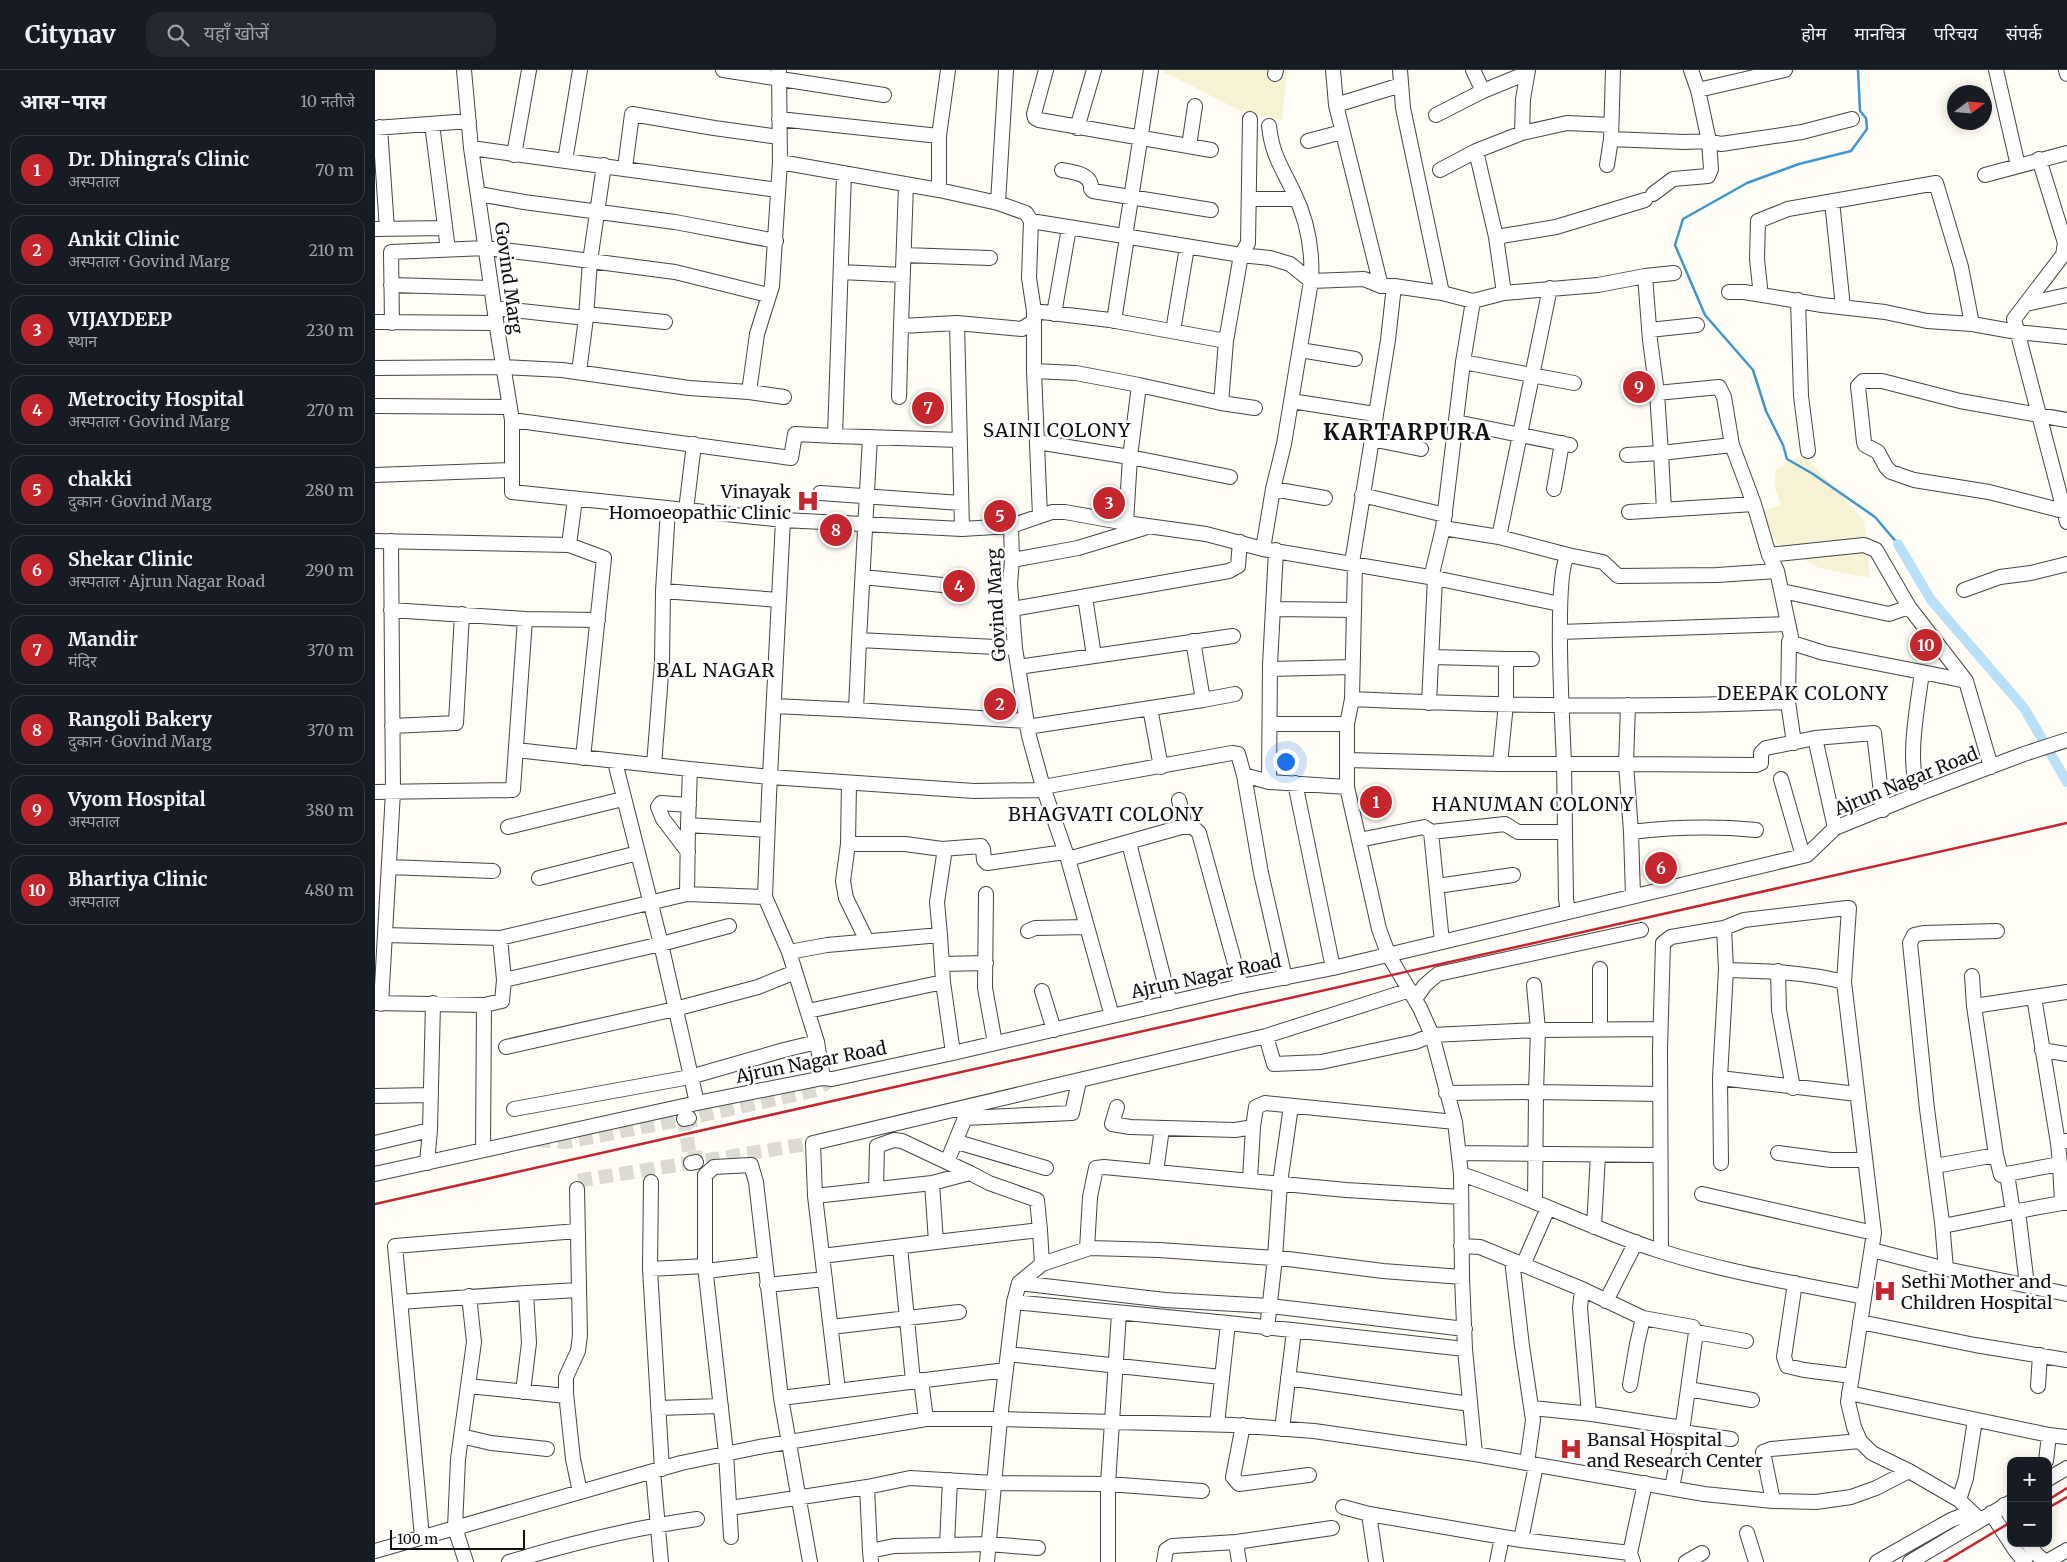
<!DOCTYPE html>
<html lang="hi">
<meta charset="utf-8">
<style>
:root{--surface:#171b24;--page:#242831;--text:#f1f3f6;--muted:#9ea1a6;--line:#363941;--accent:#c4262e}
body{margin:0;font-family:Merriweather,"Noto Sans Devanagari",serif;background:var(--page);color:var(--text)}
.controls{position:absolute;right:15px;bottom:15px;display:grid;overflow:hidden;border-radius:10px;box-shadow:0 2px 12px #0003}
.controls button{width:45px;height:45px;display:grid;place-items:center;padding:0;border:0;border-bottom:1px solid var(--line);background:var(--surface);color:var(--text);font:25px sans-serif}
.compass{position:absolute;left:1572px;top:15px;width:45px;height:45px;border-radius:50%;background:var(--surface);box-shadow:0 2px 12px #0003;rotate:74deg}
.scale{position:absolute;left:15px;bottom:12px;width:135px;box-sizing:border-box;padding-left:5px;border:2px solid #111;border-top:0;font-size:14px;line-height:18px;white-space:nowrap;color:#111;-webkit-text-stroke:4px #fff;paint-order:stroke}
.you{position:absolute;left:910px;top:691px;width:18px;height:18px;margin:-12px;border:4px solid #fff;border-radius:50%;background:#1a73e8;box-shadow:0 0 0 8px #1a73e833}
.badge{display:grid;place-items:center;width:32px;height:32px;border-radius:50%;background:var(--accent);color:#fff;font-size:16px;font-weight:700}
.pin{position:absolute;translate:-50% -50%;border:2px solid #fff;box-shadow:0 1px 5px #0006}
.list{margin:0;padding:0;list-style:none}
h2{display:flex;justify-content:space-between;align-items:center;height:65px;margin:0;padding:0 20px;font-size:21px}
h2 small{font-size:16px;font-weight:400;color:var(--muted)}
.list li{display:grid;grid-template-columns:32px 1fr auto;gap:15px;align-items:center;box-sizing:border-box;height:70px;margin:0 10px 10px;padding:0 10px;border:1px solid var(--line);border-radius:15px}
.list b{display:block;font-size:19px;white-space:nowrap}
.list p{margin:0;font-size:16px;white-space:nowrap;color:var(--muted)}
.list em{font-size:16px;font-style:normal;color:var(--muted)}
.icon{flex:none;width:28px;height:28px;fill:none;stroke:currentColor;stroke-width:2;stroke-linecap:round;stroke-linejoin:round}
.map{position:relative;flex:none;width:1692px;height:1492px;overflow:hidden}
header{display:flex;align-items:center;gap:30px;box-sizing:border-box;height:70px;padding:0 25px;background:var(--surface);border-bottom:1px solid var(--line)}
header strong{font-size:24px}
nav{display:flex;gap:28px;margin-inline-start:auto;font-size:18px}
.search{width:350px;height:45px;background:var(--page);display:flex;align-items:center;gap:12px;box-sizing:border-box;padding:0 18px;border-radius:15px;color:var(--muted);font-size:19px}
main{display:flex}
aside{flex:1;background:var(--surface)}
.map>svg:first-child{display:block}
.farmland{fill:#f6f3d4}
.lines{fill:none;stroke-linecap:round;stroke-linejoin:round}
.stream{stroke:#3f96cf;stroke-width:2.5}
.canal{stroke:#b9e0f7;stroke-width:10}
.minor-tunnel{stroke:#dbdad3;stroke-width:14;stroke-dasharray:14 7;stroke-linecap:butt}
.minor-casing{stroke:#444;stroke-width:16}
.minor{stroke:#fff;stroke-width:14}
.rail{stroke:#c4262e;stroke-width:2.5}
.labels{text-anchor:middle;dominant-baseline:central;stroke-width:5;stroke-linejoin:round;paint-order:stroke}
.street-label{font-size:18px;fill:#111;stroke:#fff}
.poi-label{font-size:18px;fill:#111;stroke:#fff;text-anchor:start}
.neighbourhood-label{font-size:19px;letter-spacing:1px;fill:#111;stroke:#fff}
.district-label{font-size:22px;font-weight:bold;letter-spacing:1px;fill:#111;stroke:#fff}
</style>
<header>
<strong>Citynav</strong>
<div class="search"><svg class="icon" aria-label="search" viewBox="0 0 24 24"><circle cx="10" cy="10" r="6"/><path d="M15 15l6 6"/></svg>यहाँ खोजें</div>
<nav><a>होम</a><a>मानचित्र</a><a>परिचय</a><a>संपर्क</a></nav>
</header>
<main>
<aside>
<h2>आस-पास<small>10 नतीजे</small></h2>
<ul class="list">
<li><span class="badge">1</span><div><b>Dr. Dhingra's Clinic</b><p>अस्पताल</p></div><em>70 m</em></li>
<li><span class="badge">2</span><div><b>Ankit Clinic</b><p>अस्पताल · Govind Marg</p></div><em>210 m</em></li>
<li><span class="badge">3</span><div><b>VIJAYDEEP</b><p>स्थान</p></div><em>230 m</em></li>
<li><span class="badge">4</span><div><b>Metrocity Hospital</b><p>अस्पताल · Govind Marg</p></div><em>270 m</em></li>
<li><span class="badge">5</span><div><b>chakki</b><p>दुकान · Govind Marg</p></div><em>280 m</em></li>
<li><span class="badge">6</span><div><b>Shekar Clinic</b><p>अस्पताल · Ajrun Nagar Road</p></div><em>290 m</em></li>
<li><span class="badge">7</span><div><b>Mandir</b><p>मंदिर</p></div><em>370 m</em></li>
<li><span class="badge">8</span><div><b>Rangoli Bakery</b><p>दुकान · Govind Marg</p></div><em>370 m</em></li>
<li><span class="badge">9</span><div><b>Vyom Hospital</b><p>अस्पताल</p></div><em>380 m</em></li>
<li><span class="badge">10</span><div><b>Bhartiya Clinic</b><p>अस्पताल</p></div><em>480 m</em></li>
</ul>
</aside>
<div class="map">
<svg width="1692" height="1492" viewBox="0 0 1692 1492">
<rect width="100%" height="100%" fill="#fffdf5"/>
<!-- farmland -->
<path class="farmland" d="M785,0H912L907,50L868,42Z
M1428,384L1489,450L1495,508L1444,498L1402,474L1387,441L1406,435L1399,414L1401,400Z"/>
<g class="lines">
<!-- stream -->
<path class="stream" d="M1483,0L1485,41L1491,48L1492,59L1476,81L1424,94L1372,113L1308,149L1300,175L1330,245L1378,300L1391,341L1408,375L1412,389L1438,404L1500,447L1523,474"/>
<!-- canal -->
<path class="canal" d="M1523,474L1556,530L1649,638L1692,712"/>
<!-- minor-tunnel -->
<path class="minor-tunnel" d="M316,1058L314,1048L441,1020L457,1009
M162,1070L191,1072L309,1049L316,1093L201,1111L202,1119
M320,1081L321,1092L438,1073"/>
<defs>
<path id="minor" d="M89,0L96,78L123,264L137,350V422L408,450L587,459L636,456L677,442H690L751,453L831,464L888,479L1060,508
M348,0L509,25
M404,0L405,92L564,120L623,133L651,143L656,151
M671,0L659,44L660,48L664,50L836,80
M958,0L961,35L1006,216
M1025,0L1028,38L1067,223L1098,231
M1098,0L1108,21
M1153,0L1148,29L1147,63L1101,81L1121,167L1129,223L1223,215L1270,206L1275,270L1282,323L1286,383L1357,375L1379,434L1394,485L1402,501L1416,567L1414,572
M1316,0L1323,20
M1621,0L1643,96
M1691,0L1692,4
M900,4L901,0
M961,35L1026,15
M1061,45L1108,21L1152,3
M404,49L564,66
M57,54L73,180
M894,56C897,84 906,96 918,121C932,149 938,180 936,211
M5,57L12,159
M0,58L94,51
M702,58L719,0
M1147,63L1192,53L1236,55
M1236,69L1309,72L1334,71L1323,20L1410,0
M933,71L967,62
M814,76L820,36
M96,78L403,120
M139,85L154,0
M1664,89L1690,173L1688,185L1639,249L1692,452
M190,91L205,0
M405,92L397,216L382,264L374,322L409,327
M1232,95L1236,69L1238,0
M250,98L257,44L339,58L404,67
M687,100C699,102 717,104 716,119L718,121L836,140
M1065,100L1101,81
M469,103L460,366L585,370
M1610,105L1692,83
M531,115L526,256L582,253L647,259L659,251
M564,120V66L573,0
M104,124L149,132L300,152L401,171
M1278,124L1298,109L1333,106L1336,99L1334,71L1346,74L1427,62L1477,49
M874,129H921
M1457,131L1468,237
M623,133L631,0
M0,159L70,158
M750,167L776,0
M1121,167L1181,157L1270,130
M529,185L615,188
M466,202L528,205
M1270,206L1299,203
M16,215L116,218
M1385,217L1382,189L1383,151L1413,139L1561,113L1586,197L1597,254L1642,262L1692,267
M1354,222H1369L1447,235L1510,242L1552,251L1597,254
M1423,230L1426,326L1433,381
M1651,234L1692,225
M119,238L211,248L215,191L229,95
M659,241L654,208L656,151L866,185L873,173L875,49
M211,244L290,252
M679,244L694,158
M739,251L752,167
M0,252L121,253
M17,253L16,182L111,178L162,184L300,202L393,225
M582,253L587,459
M1274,260L1322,255
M798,261L812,177
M925,280L980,289
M1088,292L1199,313
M0,298L128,297L187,300L314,318L374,322
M659,301L701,303L764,315
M204,302L211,248
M1282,323L1344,317L1349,327L1357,375
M524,327L526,256
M916,331L1000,344
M846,333L880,338
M0,336L135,337
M137,350L416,388L420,364L460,366
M1692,350L1585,331L1507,311H1488L1483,316L1489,372L1490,375L1503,382L1511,397L1516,402L1539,410L1614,422L1692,442
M1081,352L1195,375
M495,367L484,570L640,578
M996,369L1046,379
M662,372L755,387L855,407
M1252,385L1286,383L1289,440
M0,405L137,400
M898,419L950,428
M1179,419L1187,373
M445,423L586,433
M987,425L1070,445
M293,439L288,521L404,530
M311,440L319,374
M1254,442L1379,434
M665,446L659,301V241L735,250L851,271
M408,450L394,726L390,827L414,882L442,972L448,1008
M751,453L755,387L764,315L846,333L851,271L866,185L895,188L915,194L936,211
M636,456L637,490L635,514L640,578L654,666L668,717L693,789L737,946
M1068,458L1088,292L1098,231L1129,223
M1124,467L1193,485
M0,471L194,475L229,488L208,688
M194,475L200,429
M888,479L898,419L909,374L936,211L989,209L1006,216H1019
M1394,485L1489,475L1501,480L1534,537L1591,611L1616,697
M637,490L703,478L769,458
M977,493L1013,270L1019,216L1067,223
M488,507L587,517
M1056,508L1068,458L1124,467L1175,218
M1589,520L1625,507L1656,503L1692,494
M1407,521L1514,544L1534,537
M710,527L719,586
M637,539L854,501L863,496L865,472
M898,539L979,540
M16,540L150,549L223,550
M1185,562L1413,554
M818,571L828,630L860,624
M1057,587L1131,589V634L1125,694H1189L1191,829L1193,842
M1131,589H1157
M643,597L858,566
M895,599L977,597
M1547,602L1591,611
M977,629L980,494
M1054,633L1060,508L1185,534
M1253,635L1251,694L1381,695L1386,693V683L1391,678L1440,668L1499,663L1508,740
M399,636L481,640L484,570
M775,638L786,697
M481,640L651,651
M895,654H972
M17,656L81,653L87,544
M652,657L828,630
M1440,668L1460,758
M1419,673L1413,632L1414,572L1449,583L1547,602C1542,641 1532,686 1543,724
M141,680L315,699
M972,690L1125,694
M240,692L286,874L322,1033
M279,695L287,592L288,521
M1406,709L1428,786
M894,712L895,595L901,480
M474,713L473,774H530L567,779L569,785L562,832L565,865
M920,713L958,898
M668,717L857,683L863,684L869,705
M0,722L138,720L150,549
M804,730L810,756
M313,755L312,824L390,827
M133,757L248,729
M392,760L313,755L315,699L395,707L599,721L669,720
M1056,762L1067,872
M1256,762C1299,757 1339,756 1381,760
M984,770L1049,757L1056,762L1130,754L1143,762H1190
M754,773L795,933
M473,774L468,811L471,828L492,871
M567,779L606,776L608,779L609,790L612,793L690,782
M313,782L288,749L283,737L286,733L314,735
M693,789L810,756L819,758L824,763L866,916
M14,797L118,801
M164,808L263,783
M1062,816L1138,805
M611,824L610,918L620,973
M1258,826L1256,762L1251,694H1189C1188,661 1178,504 1193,485L1228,492L1243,506L1342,505L1402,501
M1349,858L1351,900C1391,901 1430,902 1469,912L1499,1163L1473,1332L1479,1357L1485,1371L1497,1383L1534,1401L1584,1430L1605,1450
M653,861L660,858L712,857
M10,865L125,868L312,824
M125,868L129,910L286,874L354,856
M414,882L452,875L565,865L568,912L578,983
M567,894L611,893
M1225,899V959
M1351,900L1345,1008L1482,1024
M1403,901L1404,940L1418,1018
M1597,906L1599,936
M910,908L886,803L869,705L894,712L972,717
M1159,915L1163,960L1285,959
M667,921L679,960
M1659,927L1692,922
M1040,929L1050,915L1063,904L1266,860
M0,933L109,935L108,1079
M6,934L18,722L16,471
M109,935L127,931L129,910
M433,941L568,912
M891,966L899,994L946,992L1040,972L1057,965L1163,960L1161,1022L1285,1024
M131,977L300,939L383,917L420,902
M1667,980L1692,984
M1345,1008L1346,1093
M1071,1023L1161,1022L1160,1132
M0,1026L56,1025
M742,1037L737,1054L755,1057L860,1060L878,1057L875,1110
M139,1039L315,1007L409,980L442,972
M590,1048L697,1043L704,1011
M309,1049L314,1048
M878,1057L881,1037L890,1033L1080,1052
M582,1072L671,1098
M0,1073L55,1060
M1084,1083L1285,1085
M1403,1083L1456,1090H1490
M1621,1085L1599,936L1659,927L1683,1073
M572,1092L590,1048L588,1041
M52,1093L55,1060L58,933
M316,1093L321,1092
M1685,1094L1687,1133H1692
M1560,1096L1621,1085L1626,1105L1685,1094L1683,1073L1691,1071
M781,1102L787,1058
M0,1104L322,1033L448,1008L457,1009L578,983L866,916L958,898L1432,785L1460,758L1543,724L1649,684L1692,670
M1086,1104C1153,1126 1215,1158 1282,1180C1349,1202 1420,1213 1489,1227
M1632,1104L1638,1142
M276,1112L275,1199L287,1399
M557,1113L595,1103L614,1113L662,1130L665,1160
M202,1119L205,1265L203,1281L191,1307V1323L198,1389L205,1422
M501,1119L502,1076L519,1070L527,1071L595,1103
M1327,1124L1499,1163
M440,1126L438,1073L891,966L1035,920
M1643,1141L1687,1133
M1568,1156L1643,1141L1652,1215
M1219,1157L1223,1085
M561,1172L665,1160L667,1194
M1086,1176L1105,1177L1207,1219L1268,1248L1318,1257L1321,1262L1305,1376L1297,1418
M525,1177L538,1311
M712,1179L715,1127L721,1098L729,1097L971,1120L1086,1127
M1497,1180L1571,1199L1567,1152L1552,1039L1535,873L1539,865L1548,863L1622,861
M1286,1181L1285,979L1288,873L1296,867L1349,858L1369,850L1472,838H1474L1469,912
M447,1186L561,1172L557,1113L440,1126L463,1320
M1137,1190L1147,1276L1158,1350L1152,1393
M1148,1195L1173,1138
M275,1199L330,1196
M1571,1199L1692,1224
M331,1201L390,1194
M644,1213L790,1230L895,1236L1090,1259
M1420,1213L1409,1287L1412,1296L1429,1300L1477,1306
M392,1215L450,1209
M1207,1219L1205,1238L1214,1344
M1231,1231L1261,1172
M25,1232L151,1223
M639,1232L853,1253
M1485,1252L1600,1275L1692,1290
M456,1257L584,1242
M892,1259L900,1188L905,1113L916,1036
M1321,1262L1371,1271
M633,1284L846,1307
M913,1308L1095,1334
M546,1310L551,1349
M1255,1315L1262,1274L1268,1248
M93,1316L191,1326
M1663,1316L1665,1285
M1313,1319L1377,1330
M148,1322L154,1273L151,1223L204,1220
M1474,1323L1674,1365L1671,1391
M406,1328L631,1300
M283,1338L346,1336
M1157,1338L1217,1344L1308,1358
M842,1354L853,1253L1090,1279
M868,1355L858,1407L864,1414L934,1405
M907,1359L919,1261
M1307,1362L1356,1369
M1674,1365L1691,1367
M86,1366L116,1373L172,1379
M1100,1384L1090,1279L1087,1207L1086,1104L1080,1052L1057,965L1045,938L1014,886L1004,859L972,717V654L977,629C1122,636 1268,638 1413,632
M278,1401L286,1492
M1673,1409L1692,1398
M575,1410L572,1475L614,1474L663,1478
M492,1417L495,1481
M1584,1430L1591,1408L1600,1350
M1398,1431L1388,1382L1396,1379L1485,1371
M1629,1435L1636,1447
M968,1437L994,1444L1146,1470L1255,1483L1258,1492
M355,1438L492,1417L535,1408L619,1413L733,1414L827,1421
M1616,1443L1640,1480L1650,1492
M994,1444L1001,1492
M1372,1463L1381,1492
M47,1467L20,1176L202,1161
M356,1467L351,1383L330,1196V1105L339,1097L376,1095L381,1112L406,1328L435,1492
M1146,1470L1161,1395
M861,1472L864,1492
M1653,1473L1662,1485L1671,1492
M0,1481L306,1393L384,1377L551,1349H625L858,1355L939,1361L1100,1384L1329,1424L1398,1431L1441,1432L1476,1427L1501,1418L1534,1401
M1255,1483L1270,1413
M91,1492L80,1458L83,1389L99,1272L94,1226
M134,1492C196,1473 258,1458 322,1449
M496,1492L495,1481L519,1476L572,1475
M612,1492L625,1349L639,1232L644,1213L667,1194L715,1178L784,1180L913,1189L1008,1201L1087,1207
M733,1492V1414L744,1243
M789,1492L791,1480L797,1476L861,1472L957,1458
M1122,1492L1127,1467
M1311,1492L1327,1483
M1502,1492L1576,1450L1596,1442
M1535,1492L1636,1432
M1671,1492L1692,1480"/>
</defs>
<!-- minor casing -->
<use href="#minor" class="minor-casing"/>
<!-- minor -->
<use href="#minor" class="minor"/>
<!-- rail -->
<path class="rail" d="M0,1134L1692,753
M1673,1430L1692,1418
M1673,1438L1692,1427
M1569,1492L1636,1452"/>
</g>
<!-- icons -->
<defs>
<symbol id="hospital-bare" viewBox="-9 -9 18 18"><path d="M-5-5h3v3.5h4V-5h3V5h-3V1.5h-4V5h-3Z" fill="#c4262e" stroke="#fff" stroke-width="2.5" paint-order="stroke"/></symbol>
</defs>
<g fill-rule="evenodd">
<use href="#hospital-bare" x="417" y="415" width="32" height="32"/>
<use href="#hospital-bare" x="1494" y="1205" width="32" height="32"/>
<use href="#hospital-bare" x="1180" y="1363" width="32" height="32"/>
</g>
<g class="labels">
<!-- street labels -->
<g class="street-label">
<text transform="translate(134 208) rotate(82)">Govind Marg</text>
<text transform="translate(621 535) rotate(-93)">Govind Marg</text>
<text transform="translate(1531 711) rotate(-22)">Ajrun Nagar Road</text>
<text transform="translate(831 906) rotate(-12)">Ajrun Nagar Road</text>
<text transform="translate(436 992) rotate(-11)">Ajrun Nagar Road</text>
</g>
<!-- poi labels -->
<g class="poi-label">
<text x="416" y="421" text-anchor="end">Vinayak<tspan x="416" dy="21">Homoeopathic Clinic</tspan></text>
<text x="1526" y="1211">Sethi Mother and<tspan x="1526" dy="21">Children Hospital</tspan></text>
<text x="1212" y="1369">Bansal Hospital<tspan x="1212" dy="21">and Research Center</tspan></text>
</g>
<!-- neighbourhood labels -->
<g class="neighbourhood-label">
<text x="682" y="360">SAINI COLONY</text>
<text x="341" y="600">BAL NAGAR</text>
<text x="1428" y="623">DEEPAK COLONY</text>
<text x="1158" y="734">HANUMAN COLONY</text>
<text x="731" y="744">BHAGVATI COLONY</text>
</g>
<!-- district labels -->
<g class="district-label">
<text x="1032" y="362">KARTARPURA</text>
</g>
</g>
</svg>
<div class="controls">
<button>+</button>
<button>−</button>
</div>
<svg class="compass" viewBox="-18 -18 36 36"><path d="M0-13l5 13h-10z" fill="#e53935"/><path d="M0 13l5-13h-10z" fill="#9ea1a6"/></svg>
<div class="scale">100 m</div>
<div class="you"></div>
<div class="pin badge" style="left:1001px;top:732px">1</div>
<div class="pin badge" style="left:625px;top:634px">2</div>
<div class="pin badge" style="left:734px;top:433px">3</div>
<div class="pin badge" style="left:584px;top:516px">4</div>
<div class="pin badge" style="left:625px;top:446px">5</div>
<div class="pin badge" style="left:1286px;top:798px">6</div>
<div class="pin badge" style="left:553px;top:338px">7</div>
<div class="pin badge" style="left:461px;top:460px">8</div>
<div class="pin badge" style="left:1264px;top:317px">9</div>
<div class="pin badge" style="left:1551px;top:575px">10</div>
</div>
</main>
